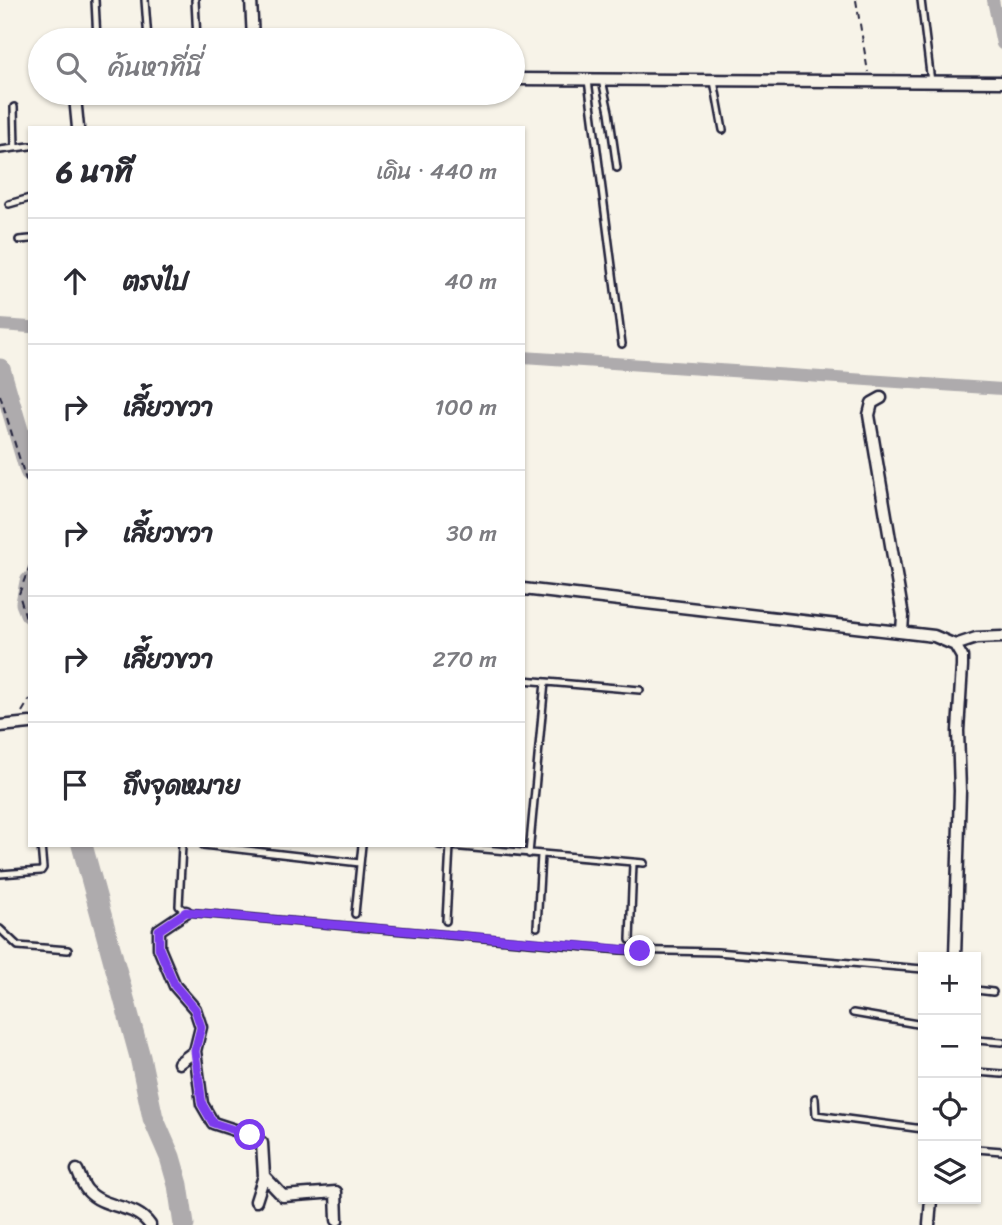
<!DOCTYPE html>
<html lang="th">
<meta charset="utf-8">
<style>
:root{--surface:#fff;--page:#f7f7f7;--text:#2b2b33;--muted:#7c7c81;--line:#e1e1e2}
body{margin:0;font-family:Sriracha,"Playpen Sans Thai",sans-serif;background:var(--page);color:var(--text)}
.controls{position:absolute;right:21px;bottom:21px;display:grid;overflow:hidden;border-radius:0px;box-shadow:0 2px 5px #0004}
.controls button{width:63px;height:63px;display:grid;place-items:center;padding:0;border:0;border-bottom:2px solid var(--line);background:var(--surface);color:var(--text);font:35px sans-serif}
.stop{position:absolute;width:21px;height:21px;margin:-16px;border:5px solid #7c3aed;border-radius:50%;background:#fff}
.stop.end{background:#7c3aed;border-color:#fff;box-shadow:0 2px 7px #0008}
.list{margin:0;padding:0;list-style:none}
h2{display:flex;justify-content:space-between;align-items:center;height:91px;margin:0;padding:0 28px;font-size:30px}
h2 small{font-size:23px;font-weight:400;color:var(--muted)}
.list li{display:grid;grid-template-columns:46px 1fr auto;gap:21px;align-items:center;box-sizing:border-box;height:126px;padding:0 28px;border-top:2px solid var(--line)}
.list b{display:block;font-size:26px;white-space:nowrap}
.list em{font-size:23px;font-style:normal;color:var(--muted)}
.icon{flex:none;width:38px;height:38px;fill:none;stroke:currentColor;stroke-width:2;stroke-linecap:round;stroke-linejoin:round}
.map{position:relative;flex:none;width:1002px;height:1225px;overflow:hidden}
.search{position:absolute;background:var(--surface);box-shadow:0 2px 5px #0004;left:28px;top:28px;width:497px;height:77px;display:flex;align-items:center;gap:18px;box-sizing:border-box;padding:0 24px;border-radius:38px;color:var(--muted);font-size:26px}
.panel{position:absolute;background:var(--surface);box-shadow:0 2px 5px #0004;left:28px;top:126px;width:497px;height:721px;border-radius:0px}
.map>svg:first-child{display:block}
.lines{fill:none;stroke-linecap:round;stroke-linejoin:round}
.canal{stroke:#aeabad;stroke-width:12}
.river{stroke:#aeabad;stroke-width:21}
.service-casing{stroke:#22223b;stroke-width:10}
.minor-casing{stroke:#22223b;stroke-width:15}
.path{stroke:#22223b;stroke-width:2;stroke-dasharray:7 5;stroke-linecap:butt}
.service{stroke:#f7f3e8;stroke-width:5}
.minor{stroke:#f7f3e8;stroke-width:10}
.route{stroke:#7c3aed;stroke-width:9}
</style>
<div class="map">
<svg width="1002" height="1225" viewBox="0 0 1002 1225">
<rect width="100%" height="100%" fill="#f7f3e8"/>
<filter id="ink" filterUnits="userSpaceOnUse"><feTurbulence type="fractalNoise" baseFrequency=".0143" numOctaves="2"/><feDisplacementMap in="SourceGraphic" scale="14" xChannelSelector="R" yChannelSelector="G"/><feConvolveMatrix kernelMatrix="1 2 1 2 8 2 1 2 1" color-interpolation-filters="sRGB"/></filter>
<g filter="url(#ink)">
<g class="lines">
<!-- canal -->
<path class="canal" d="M993,0L1002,44
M0,325L30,327
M523,357L1002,389"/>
<!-- river -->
<path class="river" d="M0,369L30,471
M30,582L26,603L30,613
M82,845L140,1057L153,1118L170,1157L178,1185L184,1225"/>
<defs>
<path id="service" d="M95,0L97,40
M145,0L148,40
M195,0L197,40
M921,0L931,82
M588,80L622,344
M602,80L609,112L617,168
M714,81L723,130
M14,107L15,148
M0,150L30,146
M9,204L30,198
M19,240L30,239
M523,680L640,690
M182,845L179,906L186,912L620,950L717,952L923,969
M203,845L360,863
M439,845L644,863
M529,854L545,682
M0,874L41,871L43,868L41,845
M355,914L362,845
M446,921L450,846
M537,927L541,855
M0,929L18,946L68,950
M630,940L633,863
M976,990L993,992
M853,1013L923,1025
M976,1040L1002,1042
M976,1072L1002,1074
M815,1098L816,1115L923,1129
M976,1149L1002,1151"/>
<path id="minor" d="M251,0L253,40
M513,79L1002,82
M77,93L75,97L78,128
M881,398L872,403L869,415L903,616L902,632
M523,589L934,636L955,645L962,657V666L958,731L960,791L955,957
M955,645L976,638L1002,637
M0,726L30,723
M195,1051L202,1104L213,1123L250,1135L262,1143L264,1176L256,1201
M179,1063L195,1051L201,1027L195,1009L175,986L159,948V930L186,912
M77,1170C80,1176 82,1184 87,1190C104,1210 135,1203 150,1225
M264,1176L283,1196L336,1192L337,1220
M929,1225L931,1199"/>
</defs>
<!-- service casing -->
<use href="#service" class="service-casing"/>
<!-- minor casing -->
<use href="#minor" class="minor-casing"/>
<!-- path -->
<path class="path" d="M856,0L868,72
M0,395L30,493
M30,565L19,594L30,632
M22,712L30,699"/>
<!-- service -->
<use href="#service" class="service"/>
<!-- minor -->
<use href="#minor" class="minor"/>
</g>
</g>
<g class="lines" filter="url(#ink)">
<!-- route -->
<path class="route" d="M250,1135L213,1123L202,1104L195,1051L201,1027L195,1009L175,986L159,948V930L186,912L640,951"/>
</g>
</svg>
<div class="controls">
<button>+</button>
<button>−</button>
<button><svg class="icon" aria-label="locate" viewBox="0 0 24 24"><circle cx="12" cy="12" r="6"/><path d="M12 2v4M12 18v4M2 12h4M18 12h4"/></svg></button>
<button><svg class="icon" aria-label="layers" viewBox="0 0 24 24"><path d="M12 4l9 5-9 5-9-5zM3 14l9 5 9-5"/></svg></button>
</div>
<div class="stop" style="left:250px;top:1135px"></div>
<div class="stop end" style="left:640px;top:951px"></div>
<div class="search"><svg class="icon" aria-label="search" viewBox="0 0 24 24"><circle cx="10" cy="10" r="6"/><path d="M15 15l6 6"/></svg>ค้นหาที่นี่</div>
<section class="panel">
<h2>6 นาที<small>เดิน · 440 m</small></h2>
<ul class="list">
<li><svg class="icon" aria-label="ahead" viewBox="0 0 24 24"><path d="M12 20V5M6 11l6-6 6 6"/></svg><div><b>ตรงไป</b></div><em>40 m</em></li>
<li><svg class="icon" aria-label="right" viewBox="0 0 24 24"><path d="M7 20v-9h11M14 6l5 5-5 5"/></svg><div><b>เลี้ยวขวา</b></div><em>100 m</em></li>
<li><svg class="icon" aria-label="right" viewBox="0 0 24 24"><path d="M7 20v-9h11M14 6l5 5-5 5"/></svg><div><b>เลี้ยวขวา</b></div><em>30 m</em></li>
<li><svg class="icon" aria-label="right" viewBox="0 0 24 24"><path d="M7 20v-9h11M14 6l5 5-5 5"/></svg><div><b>เลี้ยวขวา</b></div><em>270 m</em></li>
<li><svg class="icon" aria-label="arrive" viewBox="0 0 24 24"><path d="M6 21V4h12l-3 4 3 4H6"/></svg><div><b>ถึงจุดหมาย</b></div></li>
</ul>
</section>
</div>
